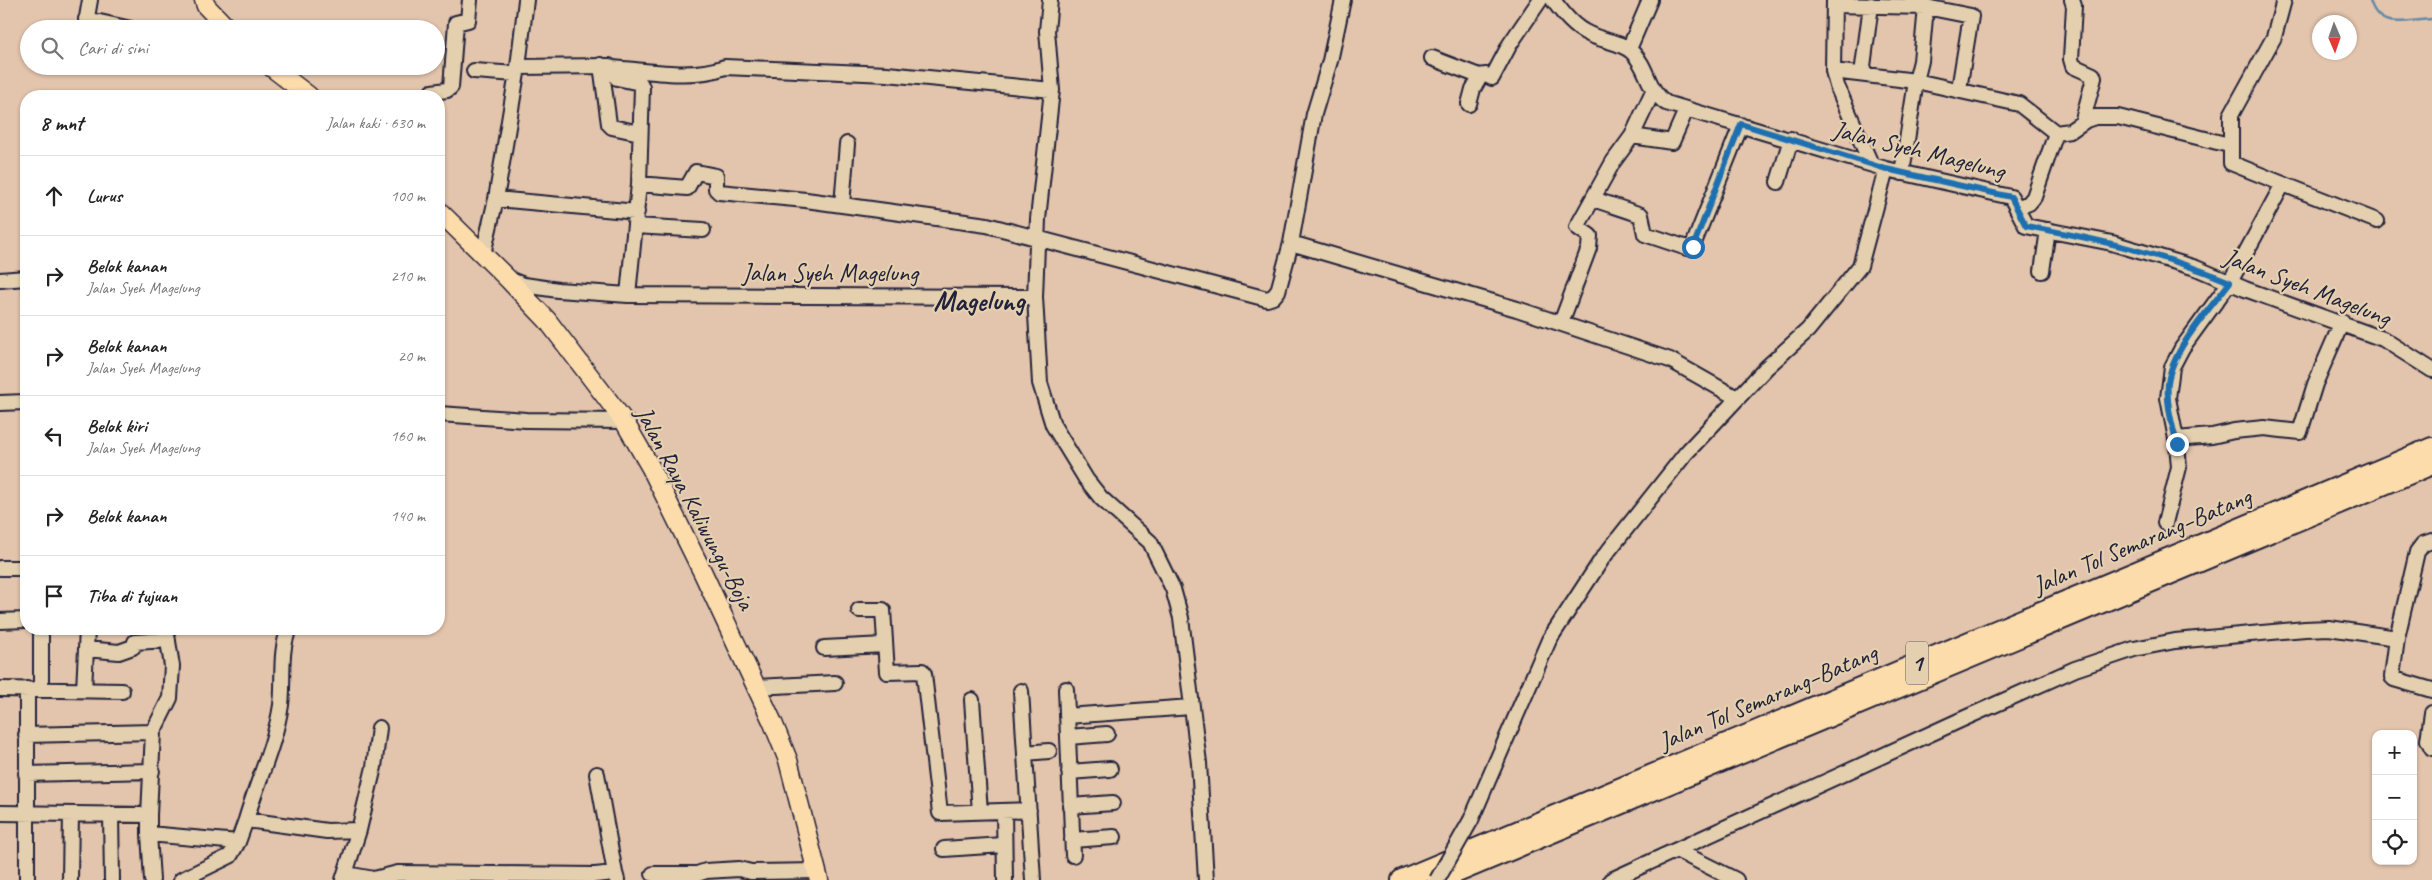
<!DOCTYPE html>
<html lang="id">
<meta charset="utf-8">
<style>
:root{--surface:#fff;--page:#f6f6f6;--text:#222;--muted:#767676;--line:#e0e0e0}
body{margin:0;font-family:Caveat,sans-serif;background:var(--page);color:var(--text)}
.controls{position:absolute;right:15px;bottom:15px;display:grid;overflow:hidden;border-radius:10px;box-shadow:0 1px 4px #0004}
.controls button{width:45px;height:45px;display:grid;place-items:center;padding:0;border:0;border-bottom:1px solid var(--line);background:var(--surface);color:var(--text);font:25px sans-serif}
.compass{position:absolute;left:2312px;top:15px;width:45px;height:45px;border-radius:50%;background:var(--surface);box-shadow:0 1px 4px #0004;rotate:178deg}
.stop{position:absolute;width:15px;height:15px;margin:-11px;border:4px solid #1f6fb2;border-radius:50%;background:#fff}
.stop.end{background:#1f6fb2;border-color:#fff;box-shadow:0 1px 5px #0008}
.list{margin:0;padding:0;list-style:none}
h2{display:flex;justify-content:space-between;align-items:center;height:65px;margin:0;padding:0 20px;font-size:21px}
h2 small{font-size:16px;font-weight:400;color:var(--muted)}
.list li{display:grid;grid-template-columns:32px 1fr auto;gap:15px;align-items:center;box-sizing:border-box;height:80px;padding:0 20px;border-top:1px solid var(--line)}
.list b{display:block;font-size:19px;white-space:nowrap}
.list p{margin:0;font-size:16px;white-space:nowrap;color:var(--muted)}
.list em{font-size:16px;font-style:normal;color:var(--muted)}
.icon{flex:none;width:28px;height:28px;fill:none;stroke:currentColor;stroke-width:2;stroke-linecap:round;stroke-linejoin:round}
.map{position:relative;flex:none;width:2432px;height:880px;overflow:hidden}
.search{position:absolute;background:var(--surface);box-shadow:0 1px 4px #0004;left:20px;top:20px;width:425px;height:55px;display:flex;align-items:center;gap:12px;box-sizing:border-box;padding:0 18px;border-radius:28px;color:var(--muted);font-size:19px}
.panel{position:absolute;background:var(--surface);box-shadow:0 1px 4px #0004;left:20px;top:90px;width:425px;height:545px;border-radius:20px}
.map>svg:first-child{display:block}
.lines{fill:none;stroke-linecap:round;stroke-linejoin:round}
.stream{stroke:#638aa7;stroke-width:2.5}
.minor-casing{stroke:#22223b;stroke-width:18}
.major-casing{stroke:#22223b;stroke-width:21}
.highway-casing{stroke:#22223b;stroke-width:24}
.minor{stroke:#e4d0af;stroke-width:14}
.major{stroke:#fddcac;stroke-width:18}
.highway{stroke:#fddcac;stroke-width:20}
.minor-bridge-casing{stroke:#22223b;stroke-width:18;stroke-linecap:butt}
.minor-bridge{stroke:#e4d0af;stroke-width:14}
.route{stroke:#1f6fb2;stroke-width:6}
.labels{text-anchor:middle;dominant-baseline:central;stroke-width:4.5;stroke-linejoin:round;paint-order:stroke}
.shield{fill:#e4d0af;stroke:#5c565e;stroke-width:1}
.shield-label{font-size:24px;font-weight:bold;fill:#22223b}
.street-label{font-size:25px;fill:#22223b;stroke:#e4d0af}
.quarter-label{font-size:28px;font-weight:bold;fill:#22223b;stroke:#e4d0af}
</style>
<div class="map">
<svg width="2432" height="880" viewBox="0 0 2432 880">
<rect width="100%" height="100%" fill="#e3c4ac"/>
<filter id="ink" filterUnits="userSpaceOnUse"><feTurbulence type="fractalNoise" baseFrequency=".02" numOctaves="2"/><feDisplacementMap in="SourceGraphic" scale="10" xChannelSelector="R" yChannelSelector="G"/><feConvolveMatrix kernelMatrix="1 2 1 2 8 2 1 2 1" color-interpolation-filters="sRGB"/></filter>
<g filter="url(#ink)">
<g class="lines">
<!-- stream -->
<path class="stream" d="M2370,0C2379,32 2406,20 2432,19"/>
<defs>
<path id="minor" d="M1553,0C1563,13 1573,27 1589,34C1602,41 1622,42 1632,52C1648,67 1647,90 1666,103L1886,169L2011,197L2026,226L2112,243L2196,268L2245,289L2383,339L2432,370
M1834,0L1833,71L1837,86L1871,164
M2072,0L2074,6L2071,59L2073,66L2093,75L2094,78L2082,123
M1834,5L1926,7L1971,16L1959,89
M86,19L131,29
M85,29L90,0
M1629,49L1650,0
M1432,58L1479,76L1486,75L1492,78L1510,44L1540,0
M601,65L609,124L612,127L640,133
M518,67L526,0
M611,68C647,70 691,80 725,67L887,74L1052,90
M474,71L516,74
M1833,71L1916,81L1921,61L1926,7
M1862,74L1871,5
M430,96L432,92L447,90L451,87L456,23L468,20L470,0
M1469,104L1473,89L1480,77
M1632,136L1672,142L1686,110
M1902,173L1916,81L2019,104L2056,133L2070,131L2086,120L2095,117H2118L2229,145
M1778,182L1791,139
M639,184L687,188L696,172L716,176V189L719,192L806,200L987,225L1267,299L1273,297L1278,291L1291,243L1314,114L1330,61L1343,0
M2283,184L2377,221
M496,199L637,212
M1593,199L1641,215L1645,234L1687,248H1692L1741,125
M842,205L847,144
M2017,208L2029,203L2034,197L2056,133
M635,226L703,230
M1291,243L1517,309L1670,360L1737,398
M483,254L496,199L518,67L609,66L617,78L640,83L642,87L639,184L628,295
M2042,271L2048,230
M508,279L524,285L558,290L628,295L1035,297L1038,219L1052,90L1047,31L1050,0
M0,280L26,278
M1035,297L1040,383L1053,425L1086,479L1101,498L1150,542L1173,589L1181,618L1199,763L1206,880
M1561,323L1589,248L1590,236L1577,227L1613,162L1632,136L1653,91
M0,403L26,402
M439,414L526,420L624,421
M2176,439L2212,436L2234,431L2264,428L2300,432L2315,384L2342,322
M2165,523L2179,467L2177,444L2168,398L2172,367L2182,348L2230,282L2283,184L2231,163V115L2274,37L2284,0
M0,568H26
M859,610H883L887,672L922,671L924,674L940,813L1029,810
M0,621L26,620
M2397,638L2392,677L2394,679L2432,690
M824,648L885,645
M86,649L119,652L133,647L135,642L168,640
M756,687L835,683
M0,689L122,691
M41,689V629
M1066,689L1073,855
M84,690L87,629
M1021,691L1033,880
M972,700L980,812
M2432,713L2428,740L2432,748
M1067,716L1191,707
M26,735L153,732
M1068,737L1107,734
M1025,753L1049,751
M1069,772L1110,769
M26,774L152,771
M597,774L615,873
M1070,806L1113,803
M1004,811L1005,880
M0,813L149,815V834L238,842L246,820L327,831L359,830L343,880
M111,814L112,880
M149,815L153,732L170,698L172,666L166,629
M246,820C257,782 275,745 281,705C284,681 279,652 289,629
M1471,820L1549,640L1602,559L1686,453L1767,367L1808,330L1860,266L1886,169
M359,830L374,767L379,728
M149,834L152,880
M1072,840L1114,837
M944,849L1003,845
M1678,851L1736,880
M346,874L374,879L398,873L595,875L615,873L617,880
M653,874H697L706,871L739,869L751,872L818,871
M27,880V689
M70,880L71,814
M181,880L230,856L238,842
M1611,880L1965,718L2075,669L2134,649L2175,641L2305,629L2329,628L2397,638L2417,552L2423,544L2432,541"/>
<path id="major" d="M204,0L206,6L228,29
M270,66L309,96
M439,211L508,279L547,320L624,421L651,468L703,573L773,723L788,760L819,880"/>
<path id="highway" d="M1402,880L2432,448
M1438,880L2432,464"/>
</defs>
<!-- minor casing -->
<use href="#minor" class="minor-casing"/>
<!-- major casing -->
<use href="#major" class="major-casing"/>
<!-- highway casing -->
<use href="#highway" class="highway-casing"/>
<!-- minor -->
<use href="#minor" class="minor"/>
<!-- major -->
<use href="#major" class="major"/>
<!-- highway -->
<use href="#highway" class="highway"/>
<defs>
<path id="minor-bridge" d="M1437,880L1471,820"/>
</defs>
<!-- minor-bridge casing -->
<use href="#minor-bridge" class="minor-bridge-casing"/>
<!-- minor-bridge -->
<use href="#minor-bridge" class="minor-bridge"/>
</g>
</g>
<g class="lines" filter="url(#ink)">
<!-- route -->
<path class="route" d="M1693,247L1741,124L1886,169L2011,197L2026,226C2096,239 2164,254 2230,282C2210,309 2172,349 2168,383C2166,404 2172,424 2177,444"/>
</g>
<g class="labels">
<!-- shield labels -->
<rect class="shield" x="1906" y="641.5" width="22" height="43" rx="4"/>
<g class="shield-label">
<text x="1917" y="663">1</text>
</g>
<!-- street labels -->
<g class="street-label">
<text transform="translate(1919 150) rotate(14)">Jalan Syeh Magelung</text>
<text x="830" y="273">Jalan Syeh Magelung</text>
<text transform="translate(2307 287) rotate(21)">Jalan Syeh Magelung</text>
<text transform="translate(695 508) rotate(62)">Jalan Raya Kaliwungu-Boja</text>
<text transform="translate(2142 541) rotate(-23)">Jalan Tol Semarang–Batang</text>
<text transform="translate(1768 697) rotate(-23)">Jalan Tol Semarang–Batang</text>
</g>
<!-- quarter labels -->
<g class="quarter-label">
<text x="979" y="300">Magelung</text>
</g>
</g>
</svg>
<div class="controls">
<button>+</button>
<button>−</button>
<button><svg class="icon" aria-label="locate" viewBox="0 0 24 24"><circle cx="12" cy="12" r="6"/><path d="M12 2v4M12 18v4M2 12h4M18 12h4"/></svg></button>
</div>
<svg class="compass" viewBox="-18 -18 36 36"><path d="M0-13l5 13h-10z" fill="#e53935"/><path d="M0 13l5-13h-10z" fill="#767676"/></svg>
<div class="stop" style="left:1693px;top:247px"></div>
<div class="stop end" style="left:2177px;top:444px"></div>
<div class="search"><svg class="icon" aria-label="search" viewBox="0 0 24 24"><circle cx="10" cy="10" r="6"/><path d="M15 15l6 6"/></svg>Cari di sini</div>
<section class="panel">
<h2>8 mnt<small>Jalan kaki · 630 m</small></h2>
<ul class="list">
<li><svg class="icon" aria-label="ahead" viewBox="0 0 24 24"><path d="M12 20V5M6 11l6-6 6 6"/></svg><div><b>Lurus</b></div><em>100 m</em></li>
<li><svg class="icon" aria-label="right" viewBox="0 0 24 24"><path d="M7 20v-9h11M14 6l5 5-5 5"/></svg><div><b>Belok kanan</b><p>Jalan Syeh Magelung</p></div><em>210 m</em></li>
<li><svg class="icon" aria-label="right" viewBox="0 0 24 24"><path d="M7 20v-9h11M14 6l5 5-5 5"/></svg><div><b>Belok kanan</b><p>Jalan Syeh Magelung</p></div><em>20 m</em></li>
<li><svg class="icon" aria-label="left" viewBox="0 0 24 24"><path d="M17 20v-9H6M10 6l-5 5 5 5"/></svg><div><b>Belok kiri</b><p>Jalan Syeh Magelung</p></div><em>160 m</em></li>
<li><svg class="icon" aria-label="right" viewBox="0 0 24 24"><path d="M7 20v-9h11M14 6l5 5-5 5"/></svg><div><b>Belok kanan</b></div><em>140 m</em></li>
<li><svg class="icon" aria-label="arrive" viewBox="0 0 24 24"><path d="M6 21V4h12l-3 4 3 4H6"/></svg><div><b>Tiba di tujuan</b></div></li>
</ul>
</section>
</div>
